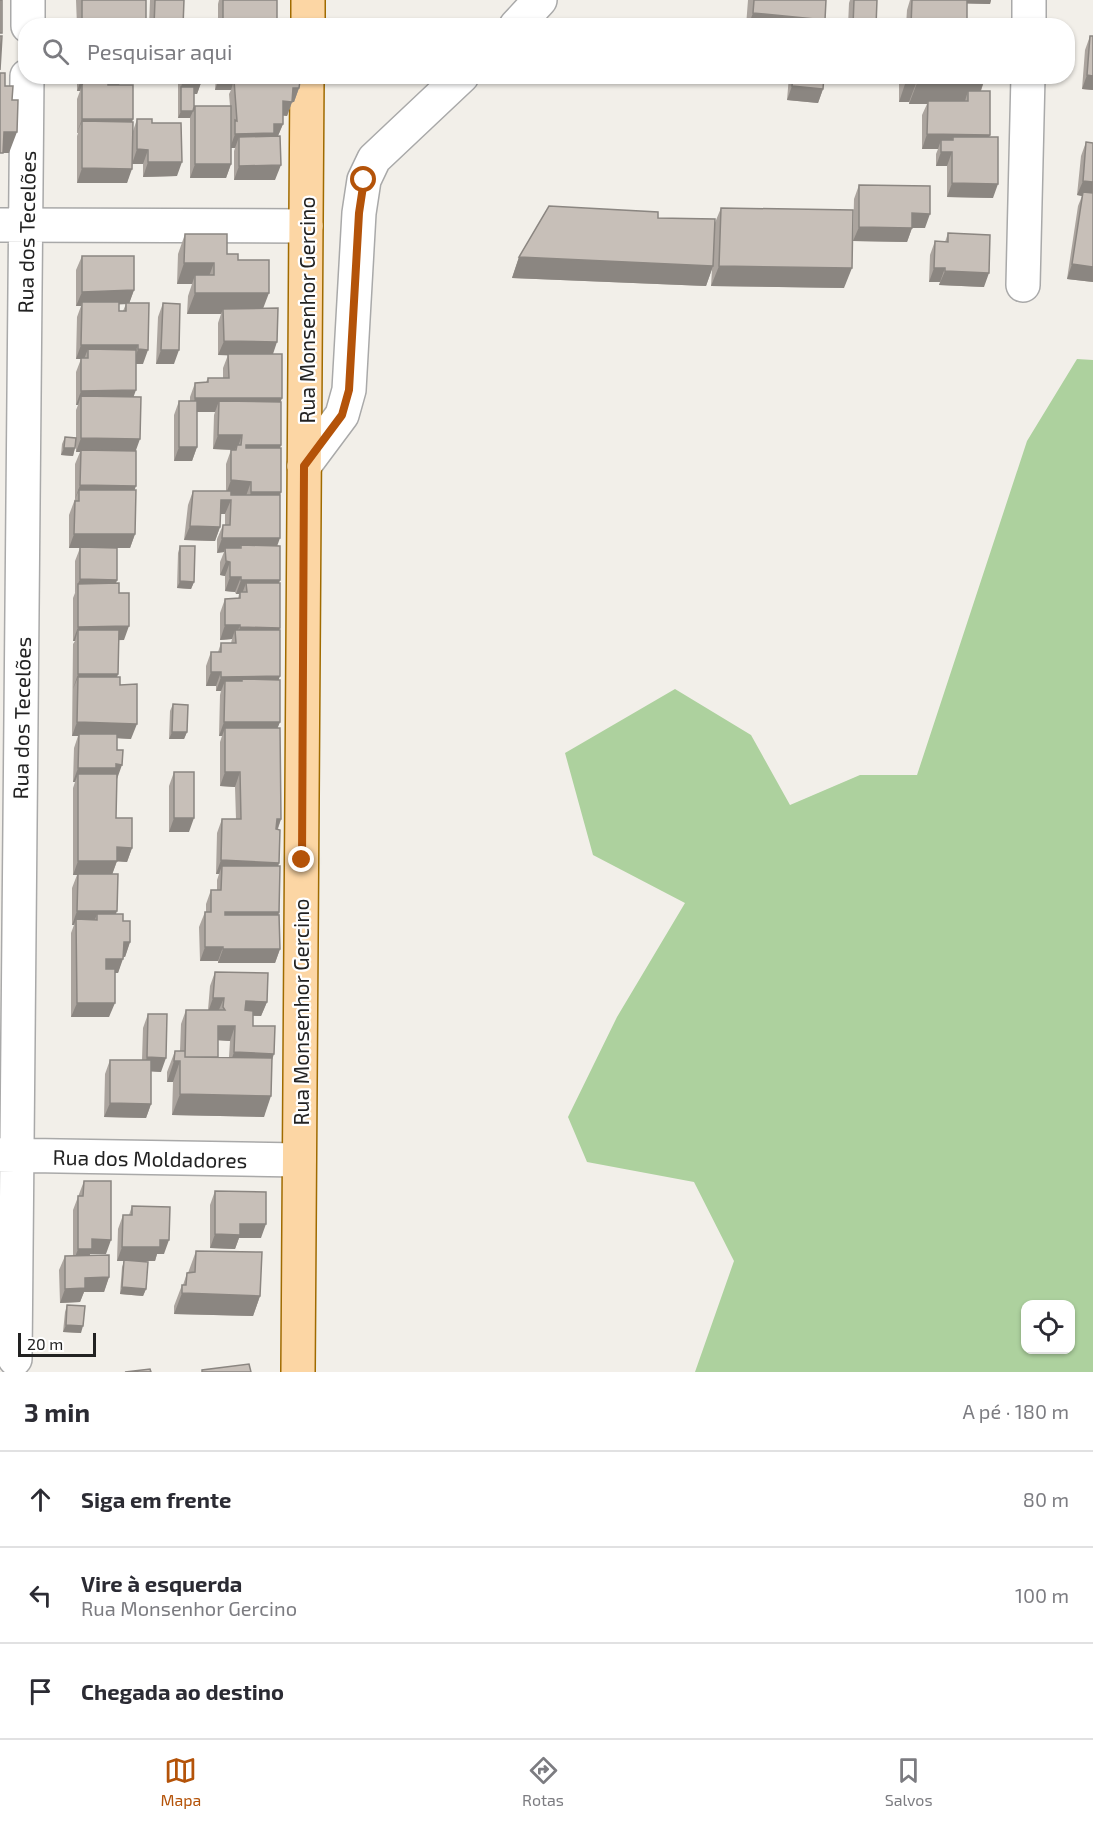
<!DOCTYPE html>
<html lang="pt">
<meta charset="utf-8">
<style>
:root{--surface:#fff;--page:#f2f2f3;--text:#2b2b33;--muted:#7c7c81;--line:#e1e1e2;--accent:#b45309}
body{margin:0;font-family:"Exo 2",sans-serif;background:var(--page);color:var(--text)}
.controls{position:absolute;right:18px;bottom:18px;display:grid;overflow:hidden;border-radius:12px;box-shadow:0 2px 4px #0004}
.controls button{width:54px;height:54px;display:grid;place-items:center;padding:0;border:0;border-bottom:2px solid var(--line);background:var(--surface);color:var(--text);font:30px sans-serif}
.scale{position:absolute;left:18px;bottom:15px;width:78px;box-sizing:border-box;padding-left:6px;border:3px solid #222;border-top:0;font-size:16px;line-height:21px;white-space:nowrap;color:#222;-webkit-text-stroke:4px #fff;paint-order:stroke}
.stop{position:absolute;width:18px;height:18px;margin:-14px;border:4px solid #b45309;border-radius:50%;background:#fff}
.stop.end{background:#b45309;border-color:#fff;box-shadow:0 2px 6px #0008}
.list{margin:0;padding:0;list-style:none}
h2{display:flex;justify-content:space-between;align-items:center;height:78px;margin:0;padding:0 24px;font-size:26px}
h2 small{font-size:20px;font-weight:400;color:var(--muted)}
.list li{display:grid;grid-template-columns:39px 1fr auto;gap:18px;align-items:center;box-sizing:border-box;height:96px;padding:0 24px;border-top:2px solid var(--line)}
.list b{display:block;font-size:22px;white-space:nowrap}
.list p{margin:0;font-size:20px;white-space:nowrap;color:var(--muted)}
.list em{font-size:20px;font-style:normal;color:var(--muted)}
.icon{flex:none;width:33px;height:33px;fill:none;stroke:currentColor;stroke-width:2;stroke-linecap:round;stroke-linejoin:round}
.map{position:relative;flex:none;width:1093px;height:1372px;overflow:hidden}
.search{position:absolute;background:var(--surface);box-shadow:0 2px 4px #0004;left:18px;right:18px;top:18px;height:66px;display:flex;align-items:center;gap:15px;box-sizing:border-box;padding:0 21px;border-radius:24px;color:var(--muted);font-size:22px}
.sheet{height:366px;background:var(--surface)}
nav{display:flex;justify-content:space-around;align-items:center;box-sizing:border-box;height:84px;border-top:2px solid var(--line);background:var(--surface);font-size:16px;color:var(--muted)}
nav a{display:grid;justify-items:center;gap:3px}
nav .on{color:var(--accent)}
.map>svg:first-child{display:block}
.forest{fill:#add19e;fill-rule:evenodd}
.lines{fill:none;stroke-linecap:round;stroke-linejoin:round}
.minor-casing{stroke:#a9a9a9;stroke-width:36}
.major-casing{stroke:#a06b00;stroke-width:36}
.minor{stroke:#fff;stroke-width:33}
.major{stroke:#fcd6a4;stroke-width:33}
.wall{fill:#aba49e;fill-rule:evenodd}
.shaded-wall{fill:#8b8681}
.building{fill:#c7bfb8;stroke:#8b8681;stroke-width:1.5}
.route{stroke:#b45309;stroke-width:8}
.labels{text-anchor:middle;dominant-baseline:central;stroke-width:4.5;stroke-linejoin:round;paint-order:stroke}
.street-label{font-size:21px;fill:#222;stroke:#fff}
</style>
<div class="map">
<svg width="1093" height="1372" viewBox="0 0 1093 1372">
<rect width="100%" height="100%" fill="#f2efe9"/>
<!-- forest -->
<path class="forest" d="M1077,359L1093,360V1372H695L734,1261L694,1182L587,1162L568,1117L617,1017L685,903L593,855L565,753L675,689L751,735L790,805L860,775H917L1027,441ZM1026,1304H1070V1350H1026Z"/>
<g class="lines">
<defs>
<path id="minor" d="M28,26V0
M516,26L540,0
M1029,26V0
M0,225L306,226
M1023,285L1028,76
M304,466L342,415L349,390L359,213L364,180L374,159L462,76
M0,1155L299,1160
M15,1359L27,76"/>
<path id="major" d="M308,26V0
M298,1372L307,76"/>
</defs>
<!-- minor casing -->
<use href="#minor" class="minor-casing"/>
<!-- major casing -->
<use href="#major" class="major-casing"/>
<!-- minor -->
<use href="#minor" class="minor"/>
<!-- major -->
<use href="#major" class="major"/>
</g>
<!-- wall -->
<path class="wall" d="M76,0H146V26H77Z
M150,0H184L183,26H149Z
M219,0H280H277L276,26H218V4Z
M748,0H826L822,26H746Z
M850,0H877L876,26H848L849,3Z
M910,0H991L990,4L967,3V26H906L907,10Z
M1090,36H1093V90L1082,89L1085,50Z
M77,76H122L119,85L133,119L132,122L133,131L137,119L152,123L177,176L143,177V164H132L127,183H77V136L78,133H77V99L80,91H77Z
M178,76H202V80L197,94H194V107L230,106L229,94L231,90H215L216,76H280L279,81L299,88L294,102H292L287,116L283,115V124L278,136L275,180H234V151L235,148H231V164L226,178H190V118H178Z
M789,76H824L823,89L818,103L787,100Z
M899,76H984V81L981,91L990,135L989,137L993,198L947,197V166H936V154L938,149H922V115L927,104H909V102H899Z
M1086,142L1093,282L1067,279L1078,206L1082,196L1077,195L1081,156Z
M859,185L925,228H912L907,242L853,241L854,199Z
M721,208L844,288L711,286L712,269L706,286L512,278L519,257L658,218L714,225Z
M948,233L984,287L939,285L940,282H929L930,255L935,241L945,242Z
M185,234L227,254L238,260L263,308L282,398L280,402L281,445L280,448L281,492L280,495L277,546L280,580L279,583L280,676L278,680L280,722L277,728L281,819L278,829L280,949L275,963H218V961H200L199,927L205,912H206V904L211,890H217V880L219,874H216L217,833L222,819H236L235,787L220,786V742L222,736H219L220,695L221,691H216V686H206V666L211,652H218L221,643H231L232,639L220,640V613L225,599H238L239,594H236L235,592L225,591V576L220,575V562L224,552L217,553V539L223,525H225V514H220V527L215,541L184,540L188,505L193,491H226V464L231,450H235L213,449L214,415L215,412H197V447L192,461H174V415L179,401H190V397L195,383L206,382L208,378H223V368L228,355H218V323L221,314H187L188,296L192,284H177L178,254Z
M82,256L134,290L129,303L143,364H136L133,397L136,451L134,490L135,534L130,548H117V580L116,583L119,593L124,640H119L118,674L117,677L120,685L131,739L117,738L116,818L132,848L127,862L117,861L112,874L116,914L123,921L130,942L125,957L123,956L118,973H115L109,1017H71V933L74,925H72V888L77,875H73V788L75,782H73L74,748L78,736H72L73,644L75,641H73V598L75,593V561L80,548H69V515L75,499V464L80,452H76V443L73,456L61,455L62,444L65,437L76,438V410L78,405H76V372L81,359H76L77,317L81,306H76V270ZM119,304H126L123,311H119Z
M163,303L174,364H156L158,317Z
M180,546L194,582L191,589L177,588L178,553Z
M173,704L187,732L184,739H169L170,711Z
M174,772L189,832H169V786Z
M215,972L267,1002L261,1016H253V1026L272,1060L264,1117L172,1115L173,1082H167V1072L175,1051H180L181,1024L186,1010H208L210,986ZM218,1040L230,1041L229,1057H218Z
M148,1014L161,1072L151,1071V1104L146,1118L104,1117L105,1074L110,1060H142L143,1028Z
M84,1181L106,1254H90V1255L109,1277L104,1292H84L80,1302L60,1303L59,1270L65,1256H73V1210Z
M215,1191L261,1238H239L235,1249L210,1248V1205Z
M132,1206L164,1254H157L155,1261H135L146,1289L143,1296L120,1294L122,1267L124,1261H117L118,1229L123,1215H129Z
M196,1251L260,1296L253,1316L174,1314V1306L182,1285H183L187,1273H188Z
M67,1305L81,1333L63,1332L65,1312Z"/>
<!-- shaded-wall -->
<path class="shaded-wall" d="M932,0H991L990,4L931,3Z
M753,13L825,20L822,26H776L777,22L775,26H748Z
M223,23L277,24L276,26H222Z
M1087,75L1093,76V90L1082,89Z
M220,76H280L275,90L234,80L231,90H215Z
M82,77H122L117,91L82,85L80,91H77Z
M183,80H202L197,94H181V87Z
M959,80L984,81L977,101L968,91L965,101H928L927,104H909L917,83Z
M906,81H917L909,102H899Z
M792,86L823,89L818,103L787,100Z
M293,88H299L294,102H292L287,116L277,115L283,101Z
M181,111H193L190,118H178Z
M82,119H133L127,133L82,121L77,133Z
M274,124H283L277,138L239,137L235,148H230L235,134Z
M4,132H17L9,153H0Z
M927,134L990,135L985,149L953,140V137L949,149L941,140L938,149H922Z
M137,149L148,150L143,164H132Z
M941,152H952L947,166H936Z
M148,162H182L177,176L143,177Z
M195,164H231L226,178H190Z
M281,165L275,180H234L239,166Z
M82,168L132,169L127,183H77Z
M1083,181L1093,182V197L1083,192L1082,196L1077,195Z
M952,183L998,184L993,198L947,197Z
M912,213L930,214L925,228H907Z
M859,227L912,228L907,242L853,241Z
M519,257L713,266L706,286L512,278Z
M184,263H214L206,284L195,275L192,284H177Z
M1072,264L1093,267V282L1067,279Z
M719,266L852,268L844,288L711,286Z
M934,268H945L940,282H929Z
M945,271L989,273L984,287L939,285Z
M134,290L129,304L82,306V302L81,306H76L82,292Z
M195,293H269L261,314L223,309L221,314H187Z
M224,341L277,342L272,357L218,355Z
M81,345H138L133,359L88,349L84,359H76Z
M138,349L148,350L143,364H133Z
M161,350H179L174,364H156Z
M136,390L131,404L81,396L78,405H76L81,391Z
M195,398H282L277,412L219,401L215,412H190Z
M218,435H242L237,450V445L235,450L213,449Z
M81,438L140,439L135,453L81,450L80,452H76Z
M246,445H281L276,459H241Z
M179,447H197L192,461H174Z
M64,448H75L73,456L61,455Z
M231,480L251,482L246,496L226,494Z
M80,485L136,486L131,500L79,490L75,499Z
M251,492H281L276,506H246Z
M221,500H231L225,514H216Z
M190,526L220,527L215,541L184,540Z
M74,534H135L130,548H69Z
M222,538H280L275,552L241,548V545L238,552L225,548L224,552L217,553Z
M226,561L230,562L225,576L220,575Z
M230,577H241L235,592L225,591Z
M80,579L117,580L112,594L78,584L74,593Z
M241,580H280L275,594L247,592L246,583L242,594L240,592L239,594H236Z
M180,581L194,582L191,589L177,588Z
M225,625H240L236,636L235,630L232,639L220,640Z
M129,626L124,640L78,641V630L75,641H73L78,627Z
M240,627L280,628L275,642L236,639Z
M211,672H221L216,686H206Z
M78,674H118L113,688L78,677L73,689Z
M280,676L275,690L242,681V679L238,691L225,681L221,691H216L221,677Z
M77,722L137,724L131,739L79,736V734L78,736H72Z
M224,722H280L274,737L225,728L222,736H219Z
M172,732H187L184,739H169Z
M116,764L122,765L117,779L78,774L75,782H73L78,768Z
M225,772H240L235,787L220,786Z
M174,818H194L189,832H169Z
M277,819H281L276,833Z
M117,847L132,848L127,862L111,861Z
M221,860L279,863L274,877L222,866L219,874H216Z
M78,861H117L112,875H73Z
M77,911H117L112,925L97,920V914L93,925L76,919L74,925H72Z
M225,912H279L274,927L219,926Z
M124,942H130L125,957L119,956Z
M205,947H223L218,961H200Z
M223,949H280L275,963H218Z
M106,959H123L118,973H101Z
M213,998H224L218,1012H208Z
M246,1001L267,1002L261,1016L241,1015Z
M77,1003H115L109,1017H71Z
M218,1026H235L230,1041L213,1040Z
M234,1052L274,1054L269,1069L229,1067Z
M147,1057L166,1058L161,1072L142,1071Z
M174,1061H180L173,1082H167Z
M180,1094L271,1096L264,1117L172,1115Z
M110,1103L151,1104L146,1118L104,1117Z
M240,1224H266L261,1238H239L235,1249L210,1248L215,1234Z
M92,1239L111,1240L106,1254H90L87,1263H73L78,1249Z
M160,1240H169L164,1254H157L155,1261H117L122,1247Z
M109,1277L104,1292H84L80,1302L60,1303L65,1289L85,1278Z
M122,1287L146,1289L143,1296L120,1294Z
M182,1293L260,1296L253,1316L174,1314Z
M66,1325L83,1326L81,1333L63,1332Z"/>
<!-- building -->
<path class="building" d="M0,0H2V33H0Z
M82,0H146V26H82Z
M155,0H184L183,26H154Z
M223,0H277V24L223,23Z
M754,0H826L825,20L753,13Z
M854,0H877L876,26H853Z
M912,0H967V26H911Z
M777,22L816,26H776Z
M0,36H2L0,70Z
M1090,36H1093V76L1087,75Z
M0,73H5V86H13L12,100H18L17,132H4L3,153H0Z
M82,76H122V77Z
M183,76H202V80H183Z
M793,76H824L823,89L792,86Z
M906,76H984V81L959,80V83H917V81H906Z
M84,80H108V85H133V119H82V85Z
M234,80L300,81L299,88H293L292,102L283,101V124H274V133L235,134V120L237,121Z
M181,87H194V107L193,111H181Z
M968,91H990V135L927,134L928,101H968Z
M195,106H231V164H195Z
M137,119H152V123H181L182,162H148V150L137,149Z
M82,121L133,122L132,169L82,168Z
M280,136L281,165L239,166V137Z
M953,137H998V184L952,183V152H941V140H953Z
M1086,142L1093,143V182L1083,181Z
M859,185L930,186V214L912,213V228L859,227Z
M1083,192L1093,193V267L1072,264Z
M549,206L658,212V218L715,219L713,266L519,257Z
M721,208L853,210L852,268L719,266Z
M948,233L990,235L989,273L945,271V268H934L935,241L948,242Z
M185,234H227V254H238V260H269V293H195V275H214V263H184Z
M82,256H134V290L82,292Z
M82,302H119V311H126V303H149L148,350L138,349V345H81Z
M163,303L180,304L179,350H161Z
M278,308L277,342L224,341L223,309Z
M88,349L136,350V390L81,391V358H88Z
M228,354H282V398H195V383L208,382V378H229Z
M81,396L141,397L140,439L81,438Z
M179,401H197V447H179Z
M219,401L281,402V445H246V448H281V492H251V482L231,480V450H236L237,445H241L242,435H218Z
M65,437L76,438L75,448H64Z
M81,450L136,451V486L80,485Z
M79,490H136L135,534H74L75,501H79Z
M193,491H231V495H280V538H222L223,525H230L231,500H221L220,527L190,526Z
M241,545L280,546V580H241V577H230V562L226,561L225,548H241Z
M180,546H195L194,582L180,581Z
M80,547L117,548V580L80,579Z
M119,583V593H129V626L78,627V584Z
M246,583H280V628L240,627V625H225V599L240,598V592H247Z
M78,630H119L118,674H78Z
M235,630H280V676L221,677V672H211V652H221V643H236Z
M78,677H120V685L137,684V724L77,722Z
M242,679L280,680V722H224L225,681H242Z
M173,704L188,705L187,732H172Z
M225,728H280L281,819H277L276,829L280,830L279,863L221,860L222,819H241L240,772H225Z
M79,734H117V750H123L122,765L116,764V768H78Z
M174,772H194V818H174Z
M78,774H117L116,818H132V848L117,847V861H78Z
M222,866H280L279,912H225V915H279L280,949H223V947H205V912H211V890H221Z
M78,874H118L117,911H77Z
M97,914H123V921H130V942H124L123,959H106V969H115V1003H77L76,919L97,920Z
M215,972L268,973L267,1002L246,1001L245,1010L253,1011V1026H275L274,1054L234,1052L235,1026H218V1057H185L186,1010H225L223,1007L224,998H213Z
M148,1014H167L166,1058L147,1057Z
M175,1051H185V1057L272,1058L271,1096L180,1094V1061H174Z
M110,1060H151V1104L110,1103Z
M84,1181H111V1240L92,1239V1249H78V1196H83Z
M215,1191L266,1192V1224H240V1235L215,1234Z
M132,1206L170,1207L169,1240H160V1247H122L123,1215H132Z
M196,1251L262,1252L260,1296L182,1293V1285H186L187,1273L195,1272Z
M109,1255V1277L85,1278V1288L65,1289V1256Z
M124,1260L148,1262L146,1289L122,1287Z
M67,1305L85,1306L83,1326L66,1325Z
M249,1364L251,1372H202V1370Z
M150,1369L151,1372H125Z"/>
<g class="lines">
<!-- route -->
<path class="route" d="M302,860L304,466L342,415L349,390L359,213L364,180"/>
</g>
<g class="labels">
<!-- street labels -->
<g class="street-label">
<text transform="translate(26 232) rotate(-89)">Rua dos Tecelões</text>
<text transform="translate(306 310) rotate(-90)">Rua Monsenhor Gercino</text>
<text transform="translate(21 718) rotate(-89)">Rua dos Tecelões</text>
<text transform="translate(300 1012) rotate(-90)">Rua Monsenhor Gercino</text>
<text transform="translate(150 1158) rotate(1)">Rua dos Moldadores</text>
</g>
</g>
</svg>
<div class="controls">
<button><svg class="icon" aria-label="locate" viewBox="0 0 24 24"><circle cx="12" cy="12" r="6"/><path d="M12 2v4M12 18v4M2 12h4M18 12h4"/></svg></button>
</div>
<div class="scale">20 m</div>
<div class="stop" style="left:364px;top:180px"></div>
<div class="stop end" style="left:302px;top:860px"></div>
<div class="search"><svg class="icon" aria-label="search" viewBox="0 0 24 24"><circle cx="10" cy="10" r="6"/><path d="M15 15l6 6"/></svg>Pesquisar aqui</div>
</div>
<section class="sheet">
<h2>3 min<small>A pé · 180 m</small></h2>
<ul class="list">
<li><svg class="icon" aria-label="ahead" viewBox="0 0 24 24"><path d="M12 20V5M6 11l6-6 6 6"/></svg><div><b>Siga em frente</b></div><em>80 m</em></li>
<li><svg class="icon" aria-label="left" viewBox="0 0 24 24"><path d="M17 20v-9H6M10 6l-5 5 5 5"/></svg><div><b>Vire à esquerda</b><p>Rua Monsenhor Gercino</p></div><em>100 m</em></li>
<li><svg class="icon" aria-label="arrive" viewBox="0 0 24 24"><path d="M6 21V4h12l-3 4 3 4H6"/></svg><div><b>Chegada ao destino</b></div></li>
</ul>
</section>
<nav>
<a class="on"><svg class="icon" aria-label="map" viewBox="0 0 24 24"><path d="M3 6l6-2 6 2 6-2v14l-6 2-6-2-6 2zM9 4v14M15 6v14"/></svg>Mapa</a>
<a><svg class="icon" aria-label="directions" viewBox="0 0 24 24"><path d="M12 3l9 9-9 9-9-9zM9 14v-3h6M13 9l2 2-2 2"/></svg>Rotas</a>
<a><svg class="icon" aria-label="saved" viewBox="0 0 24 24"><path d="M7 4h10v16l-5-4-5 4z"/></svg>Salvos</a>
</nav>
